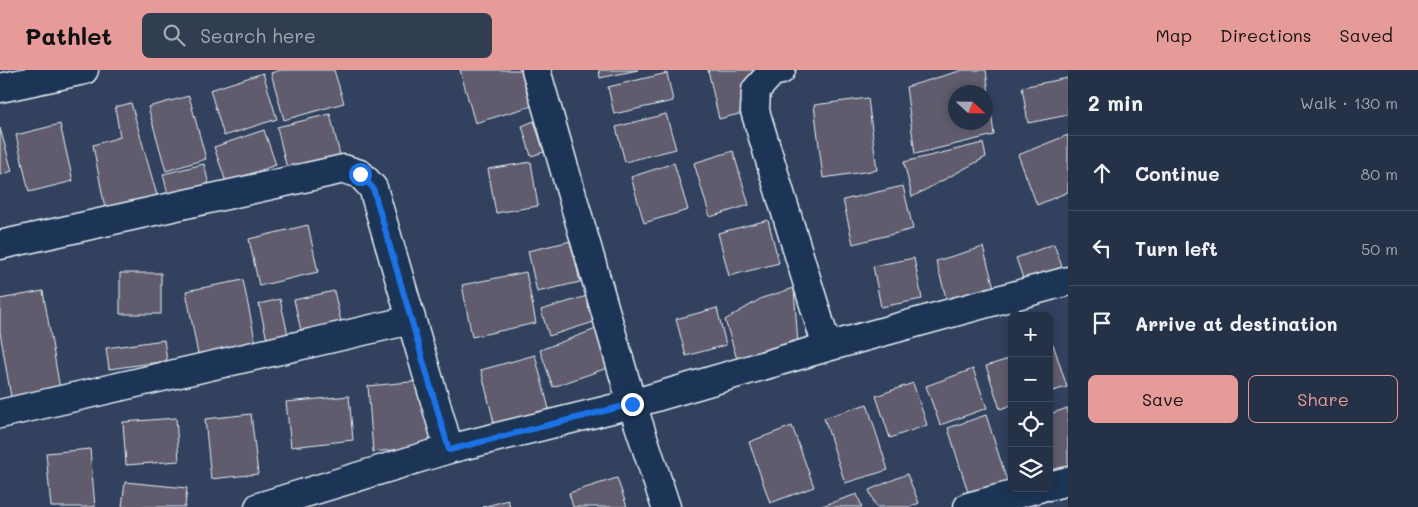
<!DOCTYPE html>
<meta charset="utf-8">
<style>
:root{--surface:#253146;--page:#313d51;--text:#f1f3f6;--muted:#a3a9b3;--line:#424c5f;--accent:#e69b98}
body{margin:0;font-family:Mali,sans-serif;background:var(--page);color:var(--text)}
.controls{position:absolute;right:15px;bottom:15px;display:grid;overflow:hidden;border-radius:8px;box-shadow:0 2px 8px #0003}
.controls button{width:45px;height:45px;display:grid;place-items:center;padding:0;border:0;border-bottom:1px solid var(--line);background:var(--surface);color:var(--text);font:25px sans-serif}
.compass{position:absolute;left:948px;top:15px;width:45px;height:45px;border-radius:50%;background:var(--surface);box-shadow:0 2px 8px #0003;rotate:112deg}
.stop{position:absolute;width:15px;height:15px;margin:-11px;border:4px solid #1a73e8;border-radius:50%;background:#fff}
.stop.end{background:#1a73e8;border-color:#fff;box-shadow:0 1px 5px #0008}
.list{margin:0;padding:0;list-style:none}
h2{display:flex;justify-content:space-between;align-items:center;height:65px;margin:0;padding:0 20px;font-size:21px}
h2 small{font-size:16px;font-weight:400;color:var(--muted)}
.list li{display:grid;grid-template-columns:32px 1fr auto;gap:15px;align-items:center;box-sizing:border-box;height:75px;padding:0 20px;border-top:1px solid var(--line)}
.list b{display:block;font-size:19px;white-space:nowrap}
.list em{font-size:16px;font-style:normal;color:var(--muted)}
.actions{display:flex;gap:10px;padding:15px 20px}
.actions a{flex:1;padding:11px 0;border:1px solid var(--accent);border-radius:8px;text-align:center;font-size:18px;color:var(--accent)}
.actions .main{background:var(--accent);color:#111}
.icon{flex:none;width:28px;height:28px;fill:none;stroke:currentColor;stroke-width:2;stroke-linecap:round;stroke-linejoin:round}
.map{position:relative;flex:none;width:1068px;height:437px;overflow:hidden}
header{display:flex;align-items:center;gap:30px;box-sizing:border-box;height:70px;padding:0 25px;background:var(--accent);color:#111}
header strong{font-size:24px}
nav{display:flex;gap:28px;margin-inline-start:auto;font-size:18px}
.search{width:350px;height:45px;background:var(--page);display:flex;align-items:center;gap:12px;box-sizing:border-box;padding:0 18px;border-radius:8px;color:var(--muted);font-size:19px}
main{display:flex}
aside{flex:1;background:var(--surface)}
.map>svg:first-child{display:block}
.building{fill:#605c6d;stroke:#e8f1f8;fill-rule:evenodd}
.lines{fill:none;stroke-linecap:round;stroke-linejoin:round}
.minor-casing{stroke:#e8f1f8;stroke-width:31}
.minor{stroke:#1d3557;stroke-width:28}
.route{stroke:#1a73e8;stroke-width:6}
</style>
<header>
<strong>Pathlet</strong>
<div class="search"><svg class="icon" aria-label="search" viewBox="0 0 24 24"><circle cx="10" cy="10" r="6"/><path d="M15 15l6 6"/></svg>Search here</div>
<nav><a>Map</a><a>Directions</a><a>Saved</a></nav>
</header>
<main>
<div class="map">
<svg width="1068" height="437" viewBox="0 0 1068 437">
<rect width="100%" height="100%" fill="#31415e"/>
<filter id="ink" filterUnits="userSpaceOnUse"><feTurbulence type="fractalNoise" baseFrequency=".02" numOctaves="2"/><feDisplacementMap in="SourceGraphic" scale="10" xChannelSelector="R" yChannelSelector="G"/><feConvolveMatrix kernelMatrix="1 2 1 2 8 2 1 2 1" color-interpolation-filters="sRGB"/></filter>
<g filter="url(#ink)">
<!-- building -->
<path class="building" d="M281,0H334L344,33L284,50L271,3Z
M460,0H521L532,36L475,53Z
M599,0H638L600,8Z
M708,0H754L763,38L719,49Z
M963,0H986L994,65L915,84L906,17ZM956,22H986V52H956Z
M263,3L277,49L224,66L210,20Z
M667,3L673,31L614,44L608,17Z
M1068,8V45L1028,53L1022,17Z
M189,26L206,89L166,101L148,37Z
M868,28L877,100L823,108L814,35Z
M131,33L158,129L106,144L93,75L120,67L115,37Z
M330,44L341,89L288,103L277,57Z
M666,44L676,79L625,92L616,57Z
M534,51L544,82L531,86L522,56Z
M60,54L73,111L29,122L16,65Z
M0,58L12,101L0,105Z
M264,60L276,95L226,112L214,77Z
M1068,65V122L1037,135L1018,85Z
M983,73L986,87L912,127L904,92Z
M733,81L749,135L710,147L694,93Z
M531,92L538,136L496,143L488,99Z
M674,93L688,140L644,153L631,107Z
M204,94L211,123L170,133L163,104Z
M903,116L913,159L853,174L843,130Z
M768,150L779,193L729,206L718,163Z
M308,155L318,202L259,216L249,169Z
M571,171L580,212L537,222L528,181Z
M1054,174L1068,214L1032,234L1016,188Z
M983,177L995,221L948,235L936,191Z
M914,188L922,229L881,237L873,196Z
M526,202L536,253L472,267L462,215Z
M120,203H161V244H120Z
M243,210L258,284L200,295L186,221Z
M794,218L798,274L737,289L725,250L762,228Z
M43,221L60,319L11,327L0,262V229Z
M334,221L345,269L305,278L294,230Z
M587,226L594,252L549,266L541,240Z
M280,229L293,287L272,292L259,234Z
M717,238L726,275L686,286L676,249Z
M596,259L610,297L553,317L540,280Z
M164,270L167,291L109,299L106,278Z
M1053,274L1067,317L1049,322V275Z
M535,285L550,343L495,357L481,300Z
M1012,288V335L1000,339L986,296Z
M973,299L987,338L940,355L926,316Z
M430,310L435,376L373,382L368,316Z
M913,313L927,355L890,368L876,326Z
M349,326L353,370L291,377L286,332Z
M867,334L888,400L845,413L824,348Z
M1068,338V396L1049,402V344Z
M251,344L258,404L211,409L205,349Z
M986,345L1009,417L970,429L948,358Z
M176,348L179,391L126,395L123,352Z
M792,356L814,417L770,433L749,372Z
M90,379L95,437H51L46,383Z
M907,404L919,433L910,437H876L869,420Z
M617,408L627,437H573L569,423Z
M125,412L187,418L185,437H122Z
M857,424L862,437H819Z
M508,430L510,437H483Z"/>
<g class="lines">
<defs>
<path id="minor" d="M536,0L632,334L666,437
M781,0L772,2L756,20L755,41L827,277
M0,18L84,0
M0,175L344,99L360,104L373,118L449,379
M0,344L411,250
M1049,416L1068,411
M259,437L449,379L632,334L827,277L1068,211
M968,437L1039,418"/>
</defs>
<!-- minor casing -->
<use href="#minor" class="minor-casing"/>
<!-- minor -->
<use href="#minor" class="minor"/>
</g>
</g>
<g class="lines" filter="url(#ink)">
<!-- route -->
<path class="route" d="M360,104L373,118L449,380L632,334"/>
</g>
</svg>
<div class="controls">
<button>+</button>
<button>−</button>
<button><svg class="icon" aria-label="locate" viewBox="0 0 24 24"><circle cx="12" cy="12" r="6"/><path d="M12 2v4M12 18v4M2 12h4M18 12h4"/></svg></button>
<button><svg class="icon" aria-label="layers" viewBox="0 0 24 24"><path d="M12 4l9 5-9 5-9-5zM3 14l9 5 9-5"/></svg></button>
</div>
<svg class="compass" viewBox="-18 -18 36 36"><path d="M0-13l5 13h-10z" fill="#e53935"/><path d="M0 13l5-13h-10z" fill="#a3a9b3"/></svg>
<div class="stop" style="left:360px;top:104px"></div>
<div class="stop end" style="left:632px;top:334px"></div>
</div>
<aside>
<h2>2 min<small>Walk · 130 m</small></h2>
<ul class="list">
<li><svg class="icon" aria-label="ahead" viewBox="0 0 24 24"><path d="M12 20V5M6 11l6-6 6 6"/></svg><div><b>Continue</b></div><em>80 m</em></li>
<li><svg class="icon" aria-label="left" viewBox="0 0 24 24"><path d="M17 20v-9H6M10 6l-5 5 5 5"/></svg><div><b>Turn left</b></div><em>50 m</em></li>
<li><svg class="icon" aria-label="arrive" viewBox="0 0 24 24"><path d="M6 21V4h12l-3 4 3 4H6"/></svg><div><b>Arrive at destination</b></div></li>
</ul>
<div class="actions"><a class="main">Save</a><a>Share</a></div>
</aside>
</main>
